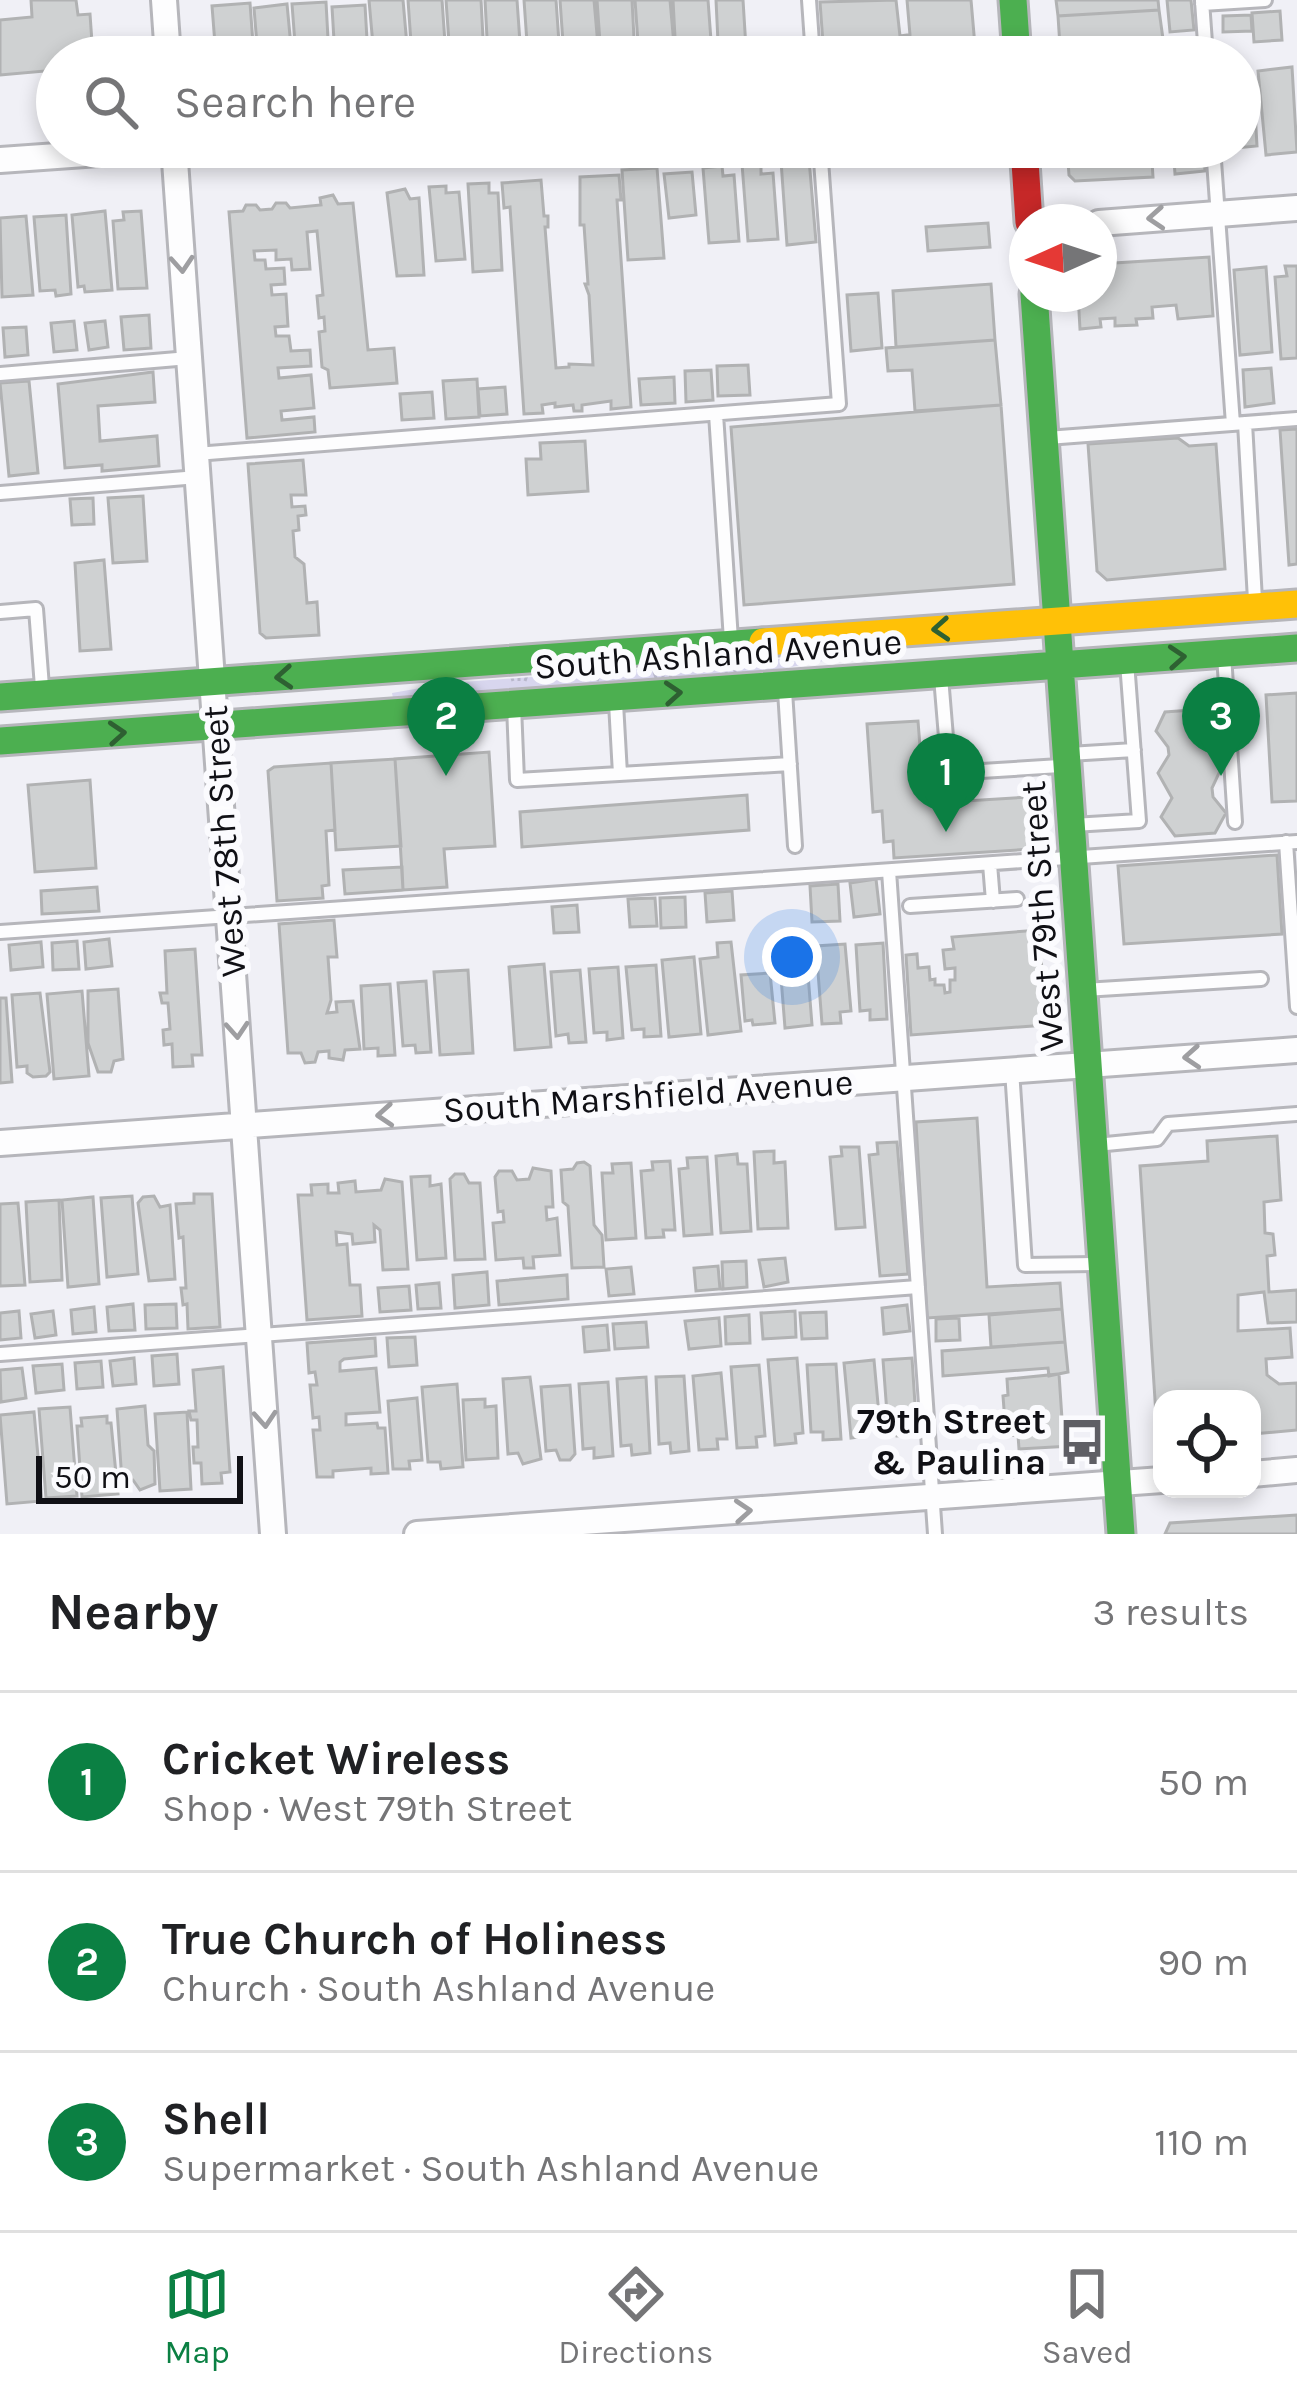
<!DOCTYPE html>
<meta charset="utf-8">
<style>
:root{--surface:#fff;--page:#f6f6f6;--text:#202124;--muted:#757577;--line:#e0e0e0;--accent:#0b8043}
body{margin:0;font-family:Karla,sans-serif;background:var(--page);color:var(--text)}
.controls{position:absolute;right:36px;bottom:36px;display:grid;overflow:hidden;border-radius:24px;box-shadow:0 6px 18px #0003}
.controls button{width:108px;height:108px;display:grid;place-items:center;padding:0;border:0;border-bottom:3px solid var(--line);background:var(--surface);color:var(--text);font:60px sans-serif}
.compass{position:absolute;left:1009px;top:204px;width:108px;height:108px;border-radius:50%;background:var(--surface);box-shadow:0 6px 18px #0003;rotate:267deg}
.scale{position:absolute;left:36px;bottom:30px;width:207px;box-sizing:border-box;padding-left:12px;border:6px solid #101015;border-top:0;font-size:33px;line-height:42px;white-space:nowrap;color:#101015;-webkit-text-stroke:9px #fbfbfe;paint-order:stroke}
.you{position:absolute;left:792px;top:957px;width:42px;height:42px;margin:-30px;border:9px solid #fff;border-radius:50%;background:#1a73e8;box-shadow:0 0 0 18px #1a73e833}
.badge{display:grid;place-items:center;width:78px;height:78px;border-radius:50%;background:var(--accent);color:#fff;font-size:39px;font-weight:700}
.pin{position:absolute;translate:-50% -99px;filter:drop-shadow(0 3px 6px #0008)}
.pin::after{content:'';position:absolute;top:63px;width:42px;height:36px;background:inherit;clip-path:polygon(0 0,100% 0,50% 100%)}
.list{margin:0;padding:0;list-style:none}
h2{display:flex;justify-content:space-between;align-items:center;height:156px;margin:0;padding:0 48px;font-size:51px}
h2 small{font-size:39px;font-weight:400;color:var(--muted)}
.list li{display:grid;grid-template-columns:78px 1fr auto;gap:36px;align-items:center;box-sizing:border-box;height:180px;padding:0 48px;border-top:3px solid var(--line)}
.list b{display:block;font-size:45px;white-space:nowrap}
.list p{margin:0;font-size:39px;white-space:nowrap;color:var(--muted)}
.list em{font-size:39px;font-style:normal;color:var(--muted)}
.icon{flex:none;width:66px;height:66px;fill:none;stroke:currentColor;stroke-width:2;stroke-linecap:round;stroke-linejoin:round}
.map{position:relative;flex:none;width:1297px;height:1534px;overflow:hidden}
.search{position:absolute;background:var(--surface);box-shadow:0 6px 18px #0003;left:36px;right:36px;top:36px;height:132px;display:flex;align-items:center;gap:30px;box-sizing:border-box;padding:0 42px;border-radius:66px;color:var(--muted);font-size:45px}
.sheet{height:696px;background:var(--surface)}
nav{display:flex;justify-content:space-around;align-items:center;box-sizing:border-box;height:168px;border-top:3px solid var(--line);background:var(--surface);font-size:33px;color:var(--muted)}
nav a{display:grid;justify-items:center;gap:6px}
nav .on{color:var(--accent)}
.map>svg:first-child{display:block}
.grass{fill:url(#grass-tufts)}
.building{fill:#cfd1d2;stroke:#b1b2b3;stroke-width:3}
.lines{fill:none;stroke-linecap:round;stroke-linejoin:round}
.lane-casing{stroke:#b6b6bb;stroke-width:18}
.street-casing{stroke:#b6b6bb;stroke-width:30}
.fast-casing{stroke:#b6b6bb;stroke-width:33}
.slow-casing{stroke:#b6b6bb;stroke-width:33}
.jam-casing{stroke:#b6b6bb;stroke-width:33}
.lane{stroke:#fdfdfe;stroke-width:12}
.street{stroke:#fdfdfe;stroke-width:24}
.fast{stroke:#4caf50;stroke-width:27}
.slow{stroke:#ffc107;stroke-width:27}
.jam{stroke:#c62828;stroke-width:27}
.oneway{stroke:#9e9ea1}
.oneway2{stroke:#2e6032}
.labels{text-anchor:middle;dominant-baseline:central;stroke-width:12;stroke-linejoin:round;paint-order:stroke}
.street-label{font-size:36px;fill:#101015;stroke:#fbfbfe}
.poi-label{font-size:36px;font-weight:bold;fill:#101015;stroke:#fbfbfe;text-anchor:end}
</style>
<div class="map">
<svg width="1297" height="1534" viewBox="0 0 1297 1534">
<defs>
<pattern id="grass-tufts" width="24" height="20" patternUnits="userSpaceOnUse" patternTransform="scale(3)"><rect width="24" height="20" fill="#d8d6ee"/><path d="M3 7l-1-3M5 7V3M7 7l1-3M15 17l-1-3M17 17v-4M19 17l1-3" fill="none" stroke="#b8b7cb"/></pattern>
</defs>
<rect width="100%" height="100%" fill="#f0f0f6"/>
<!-- grass -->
<path class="grass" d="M834,655L835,659L774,670L393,698L392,693L449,683Z"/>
<!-- building -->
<path class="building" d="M31,0H76L78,15L90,14L93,57H57V70L0,75V20L32,17Z
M369,0H403L408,57H374Z
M408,0H442L446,57H412Z
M446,0H481L484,57H450Z
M485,0H517L521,57H488Z
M524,0H556L560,57H528Z
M560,0H594L599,57H564Z
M597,0H632L635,57H601Z
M635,0H670L675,56L639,57Z
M673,0H708L712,54L676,56Z
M716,0H743L746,48L730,49V41L718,42Z
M896,0L900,36L907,35V52L824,57L820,2Z
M907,0H971L975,46L907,52L910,35Z
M1056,0H1158L1159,10L1058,16Z
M1167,0H1191L1194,30L1170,32Z
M326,2L329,57H296L292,4Z
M250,3L254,57H216L212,6Z
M287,4L292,57H258L254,8Z
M365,5L368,57H335L332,7Z
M1159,10L1163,39H1093L1090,44L1060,46L1058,16Z
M1280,11L1282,40L1254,42L1252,13Z
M1251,15L1252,31L1223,32V16Z
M1292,67L1297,152L1266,155L1258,71Z
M1240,93H1254L1257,146L1225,149L1240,147Z
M1067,147H1151L1153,177L1075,181L1069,175Z
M1173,147H1203L1205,171L1175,174Z
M809,159L816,242L787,245L781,161Z
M761,163V174L773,173L778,239L748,241L742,164Z
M722,166L723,176L734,175L739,241L709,243L703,168Z
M657,168L664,258L628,260L622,170Z
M692,172L696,215L669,218L664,174Z
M619,175L621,200H617L631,407L611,409V401L582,405V411H574L573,405L555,407V403L542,405L543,413L524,414L510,207L504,208L502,183L541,180L544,216H548V227H545L556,368L569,367V364L593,365L589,295L585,284H588L584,225H580V177Z
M489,183V193H498L502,270L473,272L468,184Z
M446,186V193L459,192L465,259L436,261L429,187Z
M405,189L410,199L419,198L424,275L397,276L387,193Z
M333,195L338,204L353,203L368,350L394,348L397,383L330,388L328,370L322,367L319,332L325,331L324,317L319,318L317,296L323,295L317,231L307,232L310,269L292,270L291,259L276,260V250L254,251L255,260H265L266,269L284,268L285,284L271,285L272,295L286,294L288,326L275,327L276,336H289L291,351L310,350L311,366L278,368L279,378L311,375L314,408L281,411L282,420L314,417L315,432L247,438L229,212L243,211L246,205H256L260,210L272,209L276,203H286L290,208L321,205L320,198Z
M105,211L112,290L85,292L84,286L78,287L72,215Z
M141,211L147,288L118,289L113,221L124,220L123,212Z
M66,215L71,294L56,296L55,290L40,291L34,217Z
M26,216L33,295L2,297L0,218Z
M988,223L990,247L928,251L926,227Z
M1209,257L1213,316L1178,319L1176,305L1152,307L1153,318L1136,319L1137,325L1115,326V318L1100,319L1101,327L1080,329L1078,294H1099V264Z
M1285,266H1297V358L1281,359L1275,277L1287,276Z
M1266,267L1272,352L1240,355L1234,270Z
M991,284L995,340L896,347L893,291Z
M878,293L882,348L851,351L847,295Z
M149,315L151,348L124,350L121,317Z
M74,321L77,350L54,352L51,323Z
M105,321L108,347L89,350L85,323Z
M26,327L28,355L5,357L3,328Z
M995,340L1001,405L915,411L912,370L888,371L886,348Z
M748,365L750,395L718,396L717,366Z
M1271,368L1274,403L1245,407L1243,370Z
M711,370L713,400L686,402L685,371Z
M153,372L155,402L98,406L100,441L157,436L159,466L102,471V465L65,468L58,384Z
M674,377L675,403L641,405L639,379Z
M477,379L479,417L446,419L443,381Z
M29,381L38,473L9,476L0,383Z
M505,387L507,414L480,416L478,389Z
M432,392L434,418L402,420L400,394Z
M1001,405L1014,584L744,605L731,427Z
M1297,429V564L1289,565L1280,430Z
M1178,438L1189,446L1216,444L1225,569L1107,580L1097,571L1088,444Z
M585,441L588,491L528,495L526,459H541L540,443Z
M303,460L306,495H291L292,507L305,506L306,515L298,516L299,530L293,531L295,557L304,564L307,603L317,602L319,635L266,638L260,633L248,464Z
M143,496L147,561L113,563L108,498Z
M93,498L94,524L72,525L70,499Z
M104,560L111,649L80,651L75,563Z
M1297,693V801L1272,802L1266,695Z
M1206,709L1219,726L1210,746L1220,771L1212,788L1213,797L1226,813L1215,833L1175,836L1161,817L1172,798L1158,773L1169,755L1168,747L1156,731L1165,712Z
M918,721L924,798L933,803L1028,797L1032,849L894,858L893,841L884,842L882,811L873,812L867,724Z
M489,752L495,846L444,849L447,887L403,890L395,759Z
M395,759L401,846L336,850L331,763Z
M331,763L335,830L326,831L329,885L322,886L323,898L277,901L268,771L274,767Z
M90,780L96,868L35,872L28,785Z
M747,795L749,830L522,847L520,812Z
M1277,855L1282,934L1124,944L1118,866Z
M402,867L403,890L345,894L343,870Z
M876,879L880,914L854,917L850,883Z
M838,884L840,921L812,922L810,886Z
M97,887L99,911L42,914L41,891Z
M732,891L734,920L707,922L705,893Z
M685,897L686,927L661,928L660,898Z
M655,898L657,926L630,927L628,899Z
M577,905L579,932L554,933L552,907Z
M334,920L337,957H328L331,1000L327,1013L337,1012L336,1002L353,1001L360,1049L345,1050L343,1060L329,1058V1051L318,1052L315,1062L305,1063L301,1053H288L279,924Z
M1039,930L1046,1025L911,1035L906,955L917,954L918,968L929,967L930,980L935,979V985H944L945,993L950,992V980H955V968L945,969L943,950L954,949L952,937Z
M109,939L112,966L86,969L84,942Z
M77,941L79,969L53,970L52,943Z
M41,942L43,967L11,970L9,945Z
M731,942L741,1031L708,1035L700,959L718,957L717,943Z
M883,943L887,1019L870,1020V1010L860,1011L856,945Z
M845,944L851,1011L840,1012L841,1023L822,1024L816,946Z
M195,949L202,1055H192L193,1066L173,1067L172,1044L164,1045L163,1030L170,1029L168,1003H162L160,993H167L165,951Z
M806,949L812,1025L785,1028L779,952Z
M694,957L701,1034L669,1037L662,960Z
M544,964L551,1047L515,1050L509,967Z
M656,965L661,1036L644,1037V1029L632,1030L626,967Z
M618,967L623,1038L607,1040V1032L594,1033L589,969Z
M468,970L473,1053L440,1055L434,972Z
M580,970L586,1042L569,1043L568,1034L556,1036L551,972Z
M770,973L775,1023L753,1025L752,1020L745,1021L741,975Z
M426,981L431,1052L416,1053L415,1045L403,1046L398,983Z
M390,984L395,1055L378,1056V1048L364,1049L361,986Z
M118,989L123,1059L114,1061L111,1072H98L88,1043V991Z
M82,991L89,1076L54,1079L47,994Z
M40,993L50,1072L46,1076L33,1077L27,1073V1066L17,1067L12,995Z
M0,998H6L12,1082L0,1083Z
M977,1118L987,1287L1060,1283L1062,1309L927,1318L916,1122Z
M1277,1136L1281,1200L1264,1202L1265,1233L1273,1234L1275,1255L1267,1256L1269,1292L1297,1290V1322L1268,1323L1264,1292L1238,1295V1331L1290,1328L1292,1357L1266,1359L1267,1375L1279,1384L1297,1383V1430L1252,1434V1399H1162V1438L1157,1431L1140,1166L1208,1161L1207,1141Z
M897,1142L908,1274L880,1276L869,1155L878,1154L877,1143Z
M841,1147H859L865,1227L836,1229L830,1157L842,1156Z
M774,1151V1163L785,1162L788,1228L758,1229L754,1152Z
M737,1154L738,1164H747L751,1231L721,1233L716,1156Z
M707,1157L712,1234L684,1236L679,1169L688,1168L687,1158Z
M670,1161L675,1230H663L664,1237L646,1238L641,1171L653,1170L652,1162Z
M584,1162L590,1166L594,1225L602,1235L604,1267L572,1268L568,1206L563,1202L561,1170L573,1169L577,1163Z
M631,1163L636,1238L606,1240L602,1173H613L612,1164Z
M533,1168L551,1171L553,1207H546L547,1220L557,1218L560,1255L533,1257L534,1268H524L523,1258L496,1260L493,1223L504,1222L503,1211L498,1212L495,1177L499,1171H512L517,1180L529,1179Z
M455,1174H464L469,1183H480L485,1259L455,1260L450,1179Z
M430,1176V1186L441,1184L446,1258L417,1260L411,1177Z
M385,1179L402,1182L408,1269L383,1270L380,1230L374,1225L375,1242L353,1244L352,1234L336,1232L337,1245L347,1244L350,1285H360L362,1316L307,1320L298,1195H312L311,1185L328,1184V1193H339L338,1183L355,1181L356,1192L381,1190Z
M194,1194H212L220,1327L188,1329L187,1304L183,1305L181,1288H186L183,1237L179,1238L176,1204L194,1203Z
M132,1196L138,1274L107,1277L101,1198Z
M154,1196L160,1207L170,1205L175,1279L149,1281L138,1203L143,1197Z
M93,1197L99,1284L68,1287L62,1200Z
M59,1200L62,1280L30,1282L26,1202Z
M18,1203L25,1285L0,1286V1204Z
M785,1258L788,1282L764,1287L759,1260Z
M746,1261L747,1287L723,1289L722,1262Z
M718,1266L720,1289L696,1291L694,1268Z
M631,1267L634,1294L609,1296L606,1269Z
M487,1272L489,1305L455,1308L453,1275Z
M567,1275L568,1299L499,1305L497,1281Z
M439,1283L441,1308L418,1309L416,1285Z
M409,1286L411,1310L380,1312L378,1288Z
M133,1304L135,1330L109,1331L107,1307Z
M176,1304L177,1328L146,1329L145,1305Z
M907,1305L910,1331L884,1334L882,1308Z
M94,1307L96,1332L73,1334L71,1310Z
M1062,1309L1065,1342L991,1347L989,1315Z
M19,1311L21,1338L0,1340V1313Z
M53,1311L56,1335L35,1338L31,1314Z
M795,1311L796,1337L763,1339L761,1313Z
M826,1312L827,1338L802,1339L800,1313Z
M749,1315L750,1343L726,1344L725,1317Z
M719,1318L721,1346L689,1349L685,1321Z
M959,1318L960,1340L936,1341V1319Z
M646,1322L648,1347L615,1349L613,1324Z
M607,1325L609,1350L585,1352L583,1327Z
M415,1337L417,1365L389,1367L387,1338Z
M375,1338L376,1356L344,1359L340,1362V1371L376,1368L380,1412L346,1414V1425L377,1423L378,1428H385L388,1473L371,1474V1468L333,1471V1477H317L313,1430H320L319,1417L313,1418L310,1385H317L315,1372L309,1373L307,1343Z
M1065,1342L1068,1372L1049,1376L1048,1368L943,1376L942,1351Z
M177,1354L179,1384L154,1386L152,1356Z
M134,1358L136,1384L113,1386L110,1361Z
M797,1358L803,1433L795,1434L796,1443L775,1445L768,1360Z
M912,1358L917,1435L897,1436L896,1426L888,1427L883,1360Z
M874,1360L880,1426L866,1427V1436L851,1438L844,1363Z
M101,1361L103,1387L77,1389L75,1363Z
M62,1364L64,1390L36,1393L33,1366Z
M836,1364L841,1439L823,1440V1432H811L807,1365Z
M759,1365L765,1436L756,1437L757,1447L737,1448L731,1367Z
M223,1367L230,1472L221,1473L222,1483L202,1484L201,1463H194L193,1447H198L197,1420H191L189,1411H196L193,1370Z
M22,1368L26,1398L1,1402L0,1370Z
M721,1373L727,1439H717L718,1449L699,1450L693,1376Z
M1059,1374L1062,1419L1069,1418L1071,1446L1019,1449L1018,1435L1006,1436L1003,1396L1008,1395L1007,1379Z
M684,1376L689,1451L671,1453L670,1443L659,1444L656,1377Z
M530,1377L541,1459L523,1464L518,1453L508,1454L503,1379Z
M646,1377L650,1453L632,1455L631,1445L621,1446L617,1379Z
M608,1382L613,1456L594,1458V1448L583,1449L579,1384Z
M457,1384L463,1467L441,1469L440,1462H428L422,1387Z
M570,1385L575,1454L570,1460H560L556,1450L546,1451L541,1387Z
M417,1398L422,1460L409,1461L410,1469H393L388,1401Z
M485,1399V1407L496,1406L498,1458L466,1460L463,1400Z
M145,1406L148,1445L154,1451L155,1484L140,1490L133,1480L122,1481L117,1409Z
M70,1407L77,1496L46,1498L39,1409Z
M34,1412L42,1501L7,1504L0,1415Z
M187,1412L191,1489L160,1491L155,1414Z
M107,1416V1423H111L118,1494L82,1497L77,1426H82L81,1418Z
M1297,1515V1534H1165L1170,1523Z"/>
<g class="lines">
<defs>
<path id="lane" d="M809,0L813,57
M1202,1L1206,57
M1202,4L1265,0
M1213,147L1233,424
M0,374L189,358
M716,414L731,640
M1245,423L1255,600
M1047,438L1297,419
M196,454L839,404L820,147
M0,493L198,477
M0,612L36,609L42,687
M1224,655L1235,822
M941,677L949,773L1060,766
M785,691L795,846
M616,703L620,774
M514,706L517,780L790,764
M1069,754L1134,750
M1073,825L1139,821L1127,662
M1286,842L1297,1007
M990,864L993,901
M889,871L935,1534
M910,906L1017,899
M0,932L1297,842
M1084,990L1261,979
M1012,1070L1025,1265L1095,1264
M1096,1145L1157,1139L1168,1124L1297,1114
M0,1354L918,1287"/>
<path id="street" d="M164,0L168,57
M174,147L273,1534
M0,160L184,147
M1099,223L1297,208
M0,1143L1297,1050
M1252,1474L1297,1470
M417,1534L1162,1480"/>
<path id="fast" d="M1013,0L1017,57
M1034,294L1121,1534
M0,697L763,642
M0,741L1297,648"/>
<path id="slow" d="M763,642L1297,604"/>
<path id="jam" d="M1024,147L1029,222"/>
</defs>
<!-- lane casing -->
<use href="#lane" class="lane-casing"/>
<!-- street casing -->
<use href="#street" class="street-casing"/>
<!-- fast casing -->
<use href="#fast" class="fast-casing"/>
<!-- slow casing -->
<use href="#slow" class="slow-casing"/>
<!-- jam casing -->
<use href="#jam" class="jam-casing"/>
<!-- lane -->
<use href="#lane" class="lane"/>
<!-- street -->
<use href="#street" class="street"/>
<!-- fast -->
<use href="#fast" class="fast"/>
<!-- slow -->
<use href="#slow" class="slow"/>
<!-- jam -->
<use href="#jam" class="jam"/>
</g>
<!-- one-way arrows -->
<defs><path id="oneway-chevron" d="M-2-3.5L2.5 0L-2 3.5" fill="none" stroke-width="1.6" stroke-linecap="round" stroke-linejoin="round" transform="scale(3)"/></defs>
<g class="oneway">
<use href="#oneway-chevron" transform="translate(1156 218) rotate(176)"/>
<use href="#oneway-chevron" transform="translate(182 264) rotate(86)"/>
<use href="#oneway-chevron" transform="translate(237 1030) rotate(86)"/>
<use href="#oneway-chevron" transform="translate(1192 1057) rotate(176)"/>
<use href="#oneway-chevron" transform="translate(385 1115) rotate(176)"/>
<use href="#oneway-chevron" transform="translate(265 1419) rotate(86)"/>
<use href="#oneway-chevron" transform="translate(743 1511) rotate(-4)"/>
</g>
<g class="oneway2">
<use href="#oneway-chevron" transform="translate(941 629) rotate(176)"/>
<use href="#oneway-chevron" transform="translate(1177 657) rotate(-4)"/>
<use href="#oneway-chevron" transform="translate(284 677) rotate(176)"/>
<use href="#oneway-chevron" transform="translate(673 693) rotate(-4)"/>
<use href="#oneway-chevron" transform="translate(117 733) rotate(-4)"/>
</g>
<!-- icons -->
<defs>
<symbol id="bus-bare" viewBox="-9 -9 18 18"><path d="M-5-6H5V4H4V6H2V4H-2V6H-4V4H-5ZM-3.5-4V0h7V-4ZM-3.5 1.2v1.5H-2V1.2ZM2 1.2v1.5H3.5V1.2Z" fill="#5e5e64" stroke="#fbfbfe" stroke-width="2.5" paint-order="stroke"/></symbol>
</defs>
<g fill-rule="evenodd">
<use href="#bus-bare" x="1049" y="1409" width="66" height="66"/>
</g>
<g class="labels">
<!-- street labels -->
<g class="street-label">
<text transform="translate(718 654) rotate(-4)">South Ashland Avenue</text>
<text transform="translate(224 841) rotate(-94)">West 78th Street</text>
<text transform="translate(1042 916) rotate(-94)">West 79th Street</text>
<text transform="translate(648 1096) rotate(-4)">South Marshfield Avenue</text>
</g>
<!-- poi labels -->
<g class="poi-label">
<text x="1046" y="1421">79th Street<tspan x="1046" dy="41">&amp; Paulina</tspan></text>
</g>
</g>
</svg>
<div class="controls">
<button><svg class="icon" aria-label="locate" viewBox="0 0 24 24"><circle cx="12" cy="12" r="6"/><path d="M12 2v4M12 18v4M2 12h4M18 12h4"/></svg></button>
</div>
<svg class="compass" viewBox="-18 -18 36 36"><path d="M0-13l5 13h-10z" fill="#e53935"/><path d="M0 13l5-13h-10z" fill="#757577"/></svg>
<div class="scale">50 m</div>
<div class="you"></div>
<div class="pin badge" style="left:946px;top:832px">1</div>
<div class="pin badge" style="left:446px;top:776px">2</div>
<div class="pin badge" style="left:1221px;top:776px">3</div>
<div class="search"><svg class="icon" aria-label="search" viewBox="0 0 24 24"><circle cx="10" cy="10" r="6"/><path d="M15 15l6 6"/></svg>Search here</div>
</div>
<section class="sheet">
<h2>Nearby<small>3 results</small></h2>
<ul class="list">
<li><span class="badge">1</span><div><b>Cricket Wireless</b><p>Shop · West 79th Street</p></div><em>50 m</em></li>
<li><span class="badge">2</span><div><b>True Church of Holiness</b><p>Church · South Ashland Avenue</p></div><em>90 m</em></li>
<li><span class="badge">3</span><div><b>Shell</b><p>Supermarket · South Ashland Avenue</p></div><em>110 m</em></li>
</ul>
</section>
<nav>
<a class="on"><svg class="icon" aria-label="map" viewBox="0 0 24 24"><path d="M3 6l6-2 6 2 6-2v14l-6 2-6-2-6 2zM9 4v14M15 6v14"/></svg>Map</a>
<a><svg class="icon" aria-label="directions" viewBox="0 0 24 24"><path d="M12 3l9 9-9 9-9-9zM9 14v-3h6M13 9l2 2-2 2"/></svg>Directions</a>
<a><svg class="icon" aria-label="saved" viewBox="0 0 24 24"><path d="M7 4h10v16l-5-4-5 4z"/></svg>Saved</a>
</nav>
